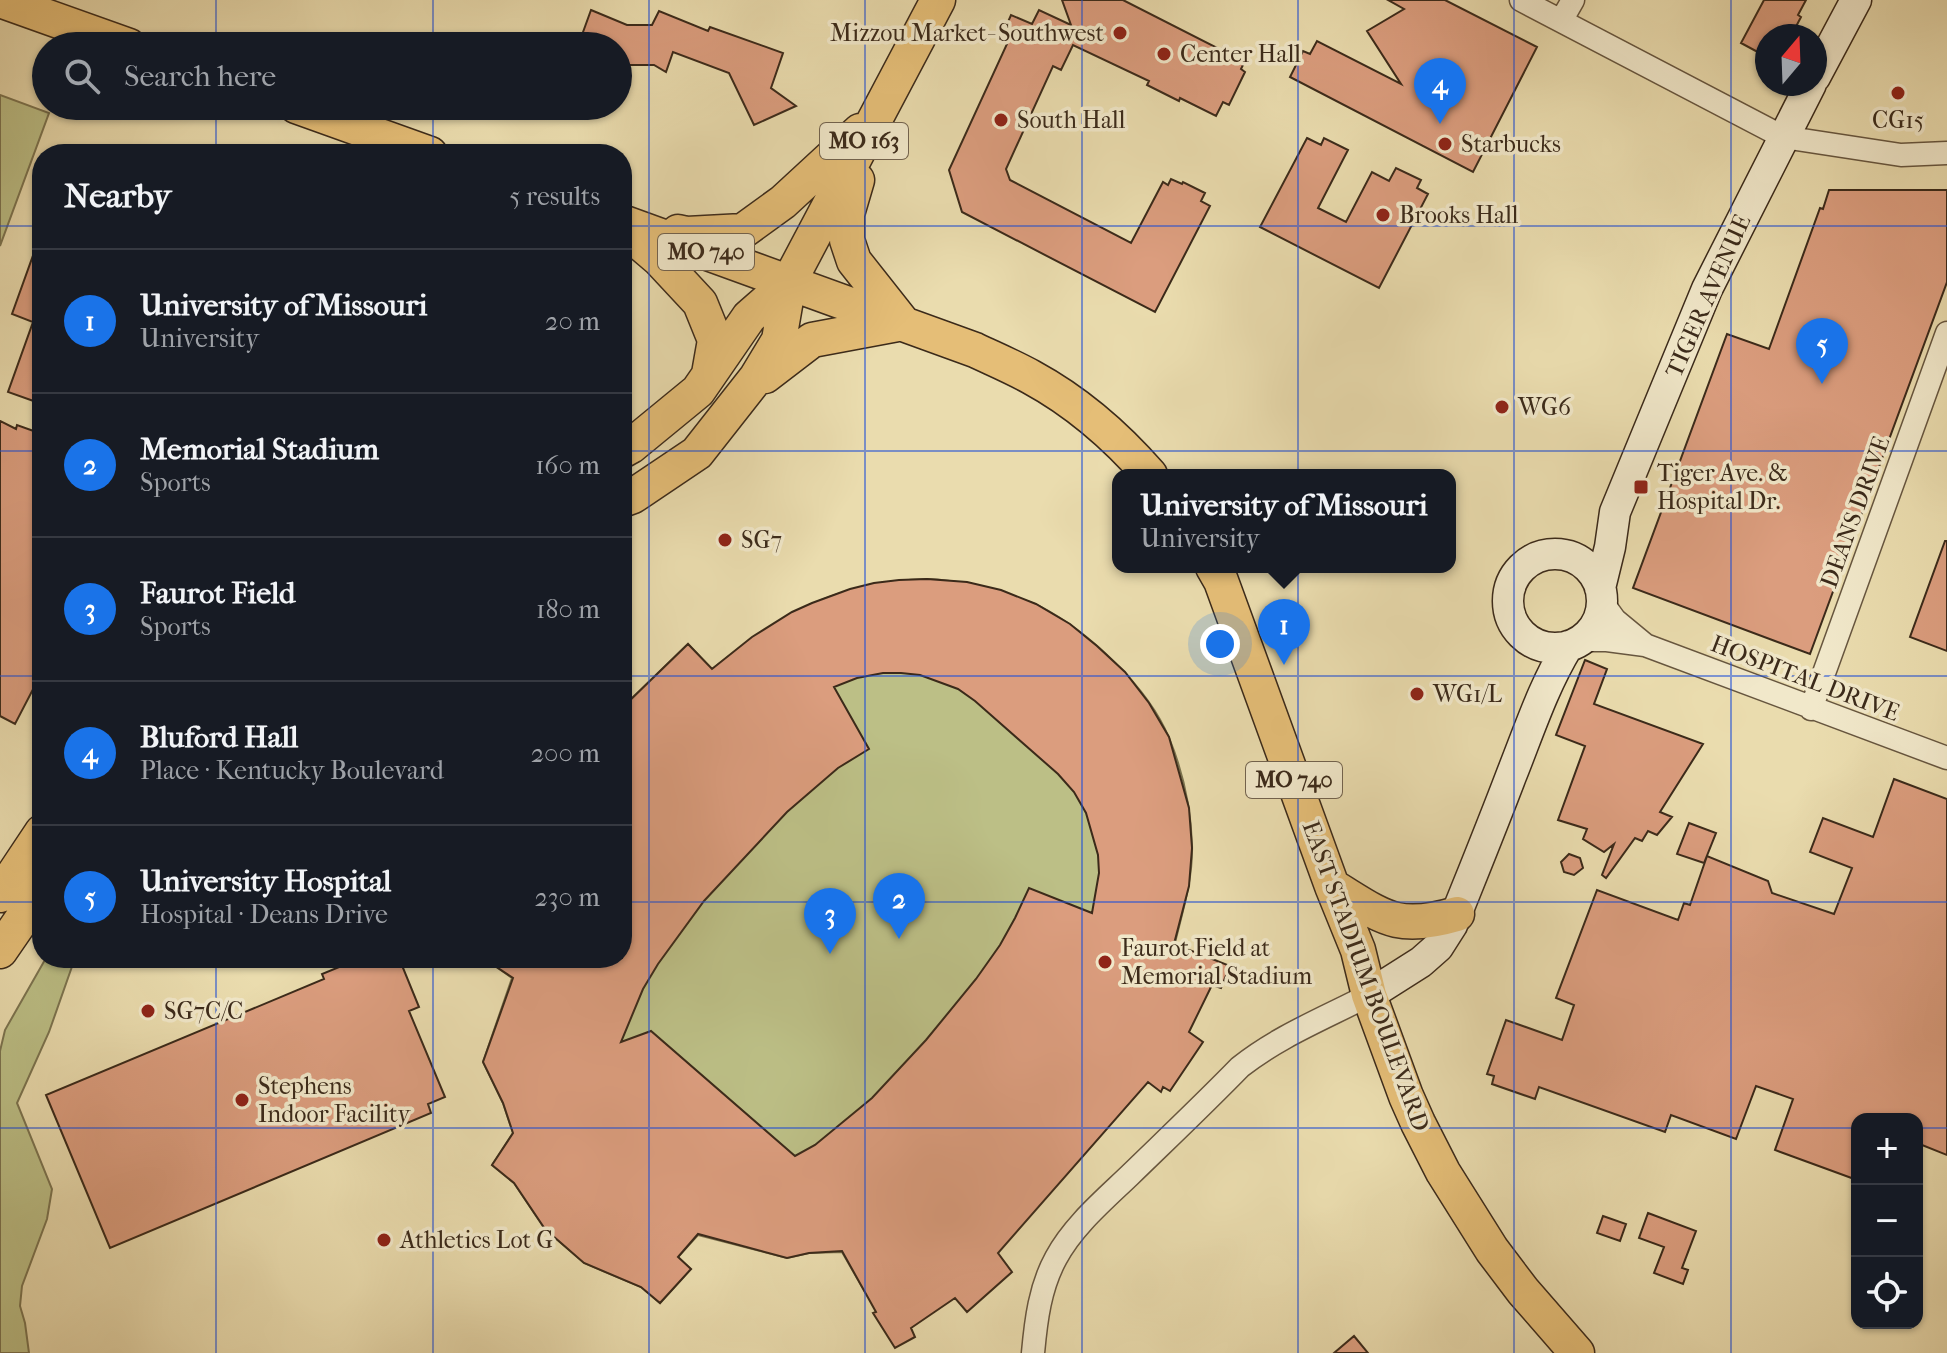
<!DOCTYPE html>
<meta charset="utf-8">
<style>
:root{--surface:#171b24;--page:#242831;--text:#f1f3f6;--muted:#9ea1a6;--line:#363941;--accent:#1a73e8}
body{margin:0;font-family:"IM FELL French Canon",serif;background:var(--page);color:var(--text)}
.controls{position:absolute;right:24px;bottom:24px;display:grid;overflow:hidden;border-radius:16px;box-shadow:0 2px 6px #0004}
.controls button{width:72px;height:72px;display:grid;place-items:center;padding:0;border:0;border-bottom:2px solid var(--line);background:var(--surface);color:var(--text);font:40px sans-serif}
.compass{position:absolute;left:1755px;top:24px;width:72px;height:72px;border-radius:50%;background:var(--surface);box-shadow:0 2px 6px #0004;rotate:19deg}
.you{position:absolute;left:1220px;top:644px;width:28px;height:28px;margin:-20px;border:6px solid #fff;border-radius:50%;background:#1a73e8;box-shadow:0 0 0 12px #1a73e833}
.badge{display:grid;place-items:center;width:52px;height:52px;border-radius:50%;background:var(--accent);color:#fff;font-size:26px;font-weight:700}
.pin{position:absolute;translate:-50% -66px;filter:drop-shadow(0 2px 4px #0008)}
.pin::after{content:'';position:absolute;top:42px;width:28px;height:24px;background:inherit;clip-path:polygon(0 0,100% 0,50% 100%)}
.popup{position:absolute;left:1112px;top:469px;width:344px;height:104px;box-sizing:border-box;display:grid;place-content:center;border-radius:16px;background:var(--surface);filter:drop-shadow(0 2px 6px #0005);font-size:26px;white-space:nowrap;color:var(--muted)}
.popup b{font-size:30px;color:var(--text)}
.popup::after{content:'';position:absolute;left:50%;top:100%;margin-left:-16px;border:16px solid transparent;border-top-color:var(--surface)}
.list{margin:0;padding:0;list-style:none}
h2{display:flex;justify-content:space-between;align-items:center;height:104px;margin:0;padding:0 32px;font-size:34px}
h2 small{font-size:26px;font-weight:400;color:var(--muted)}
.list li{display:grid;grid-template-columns:52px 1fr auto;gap:24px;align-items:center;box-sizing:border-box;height:144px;padding:0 32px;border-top:2px solid var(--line)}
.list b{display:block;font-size:30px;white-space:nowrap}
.list p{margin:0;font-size:26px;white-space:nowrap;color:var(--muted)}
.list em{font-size:26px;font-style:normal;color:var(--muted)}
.icon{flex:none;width:44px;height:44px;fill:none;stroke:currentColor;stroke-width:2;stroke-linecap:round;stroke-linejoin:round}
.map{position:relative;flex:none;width:1947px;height:1353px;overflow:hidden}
.search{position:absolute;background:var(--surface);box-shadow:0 2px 6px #0004;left:32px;top:32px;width:600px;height:88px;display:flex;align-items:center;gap:20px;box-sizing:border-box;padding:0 28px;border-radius:44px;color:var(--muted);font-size:30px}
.panel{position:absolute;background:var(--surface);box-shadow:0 2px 6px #0004;left:32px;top:144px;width:600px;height:824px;border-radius:32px}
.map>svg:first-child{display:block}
.green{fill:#bcbf86;stroke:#7c7450;stroke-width:2}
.building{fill:#db9d7e;stroke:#3b2a1a;stroke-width:2;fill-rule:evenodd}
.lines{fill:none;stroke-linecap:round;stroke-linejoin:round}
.street-casing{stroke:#67563f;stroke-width:25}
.secondary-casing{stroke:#3b2a1a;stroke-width:33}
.primary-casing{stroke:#3b2a1a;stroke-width:37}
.street{stroke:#f1e8ca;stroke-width:22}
.secondary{stroke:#f1e8ca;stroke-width:30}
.primary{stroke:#e5be77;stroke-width:34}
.grid{fill:none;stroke:#1d4ed8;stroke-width:2;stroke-opacity:0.55}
.poi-dot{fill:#8f2418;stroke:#f1e8ca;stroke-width:3}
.labels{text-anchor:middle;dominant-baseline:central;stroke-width:7;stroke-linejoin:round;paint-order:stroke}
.shield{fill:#f1e8ca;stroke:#72634f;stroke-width:2}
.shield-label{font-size:22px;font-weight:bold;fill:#3b2a1a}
.poi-label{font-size:24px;fill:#3b2a1a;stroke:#f1e8ca;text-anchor:start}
.street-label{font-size:24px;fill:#3b2a1a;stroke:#f1e8ca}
</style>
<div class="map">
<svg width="1947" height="1353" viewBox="0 0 1947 1353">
<rect width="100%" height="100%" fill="#eadcae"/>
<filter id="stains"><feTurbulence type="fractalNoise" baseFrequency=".0025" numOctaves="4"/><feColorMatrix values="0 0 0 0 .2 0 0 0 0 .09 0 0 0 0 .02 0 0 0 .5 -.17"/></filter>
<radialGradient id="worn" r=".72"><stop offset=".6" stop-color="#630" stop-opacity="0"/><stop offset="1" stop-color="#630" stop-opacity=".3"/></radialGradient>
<!-- green -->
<path class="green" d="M0,95L49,113L0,246Z
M927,579C958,580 981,587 1010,596C1020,599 1030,601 1039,606C1088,631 1148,687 1169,738C1183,772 1191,809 1192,845C1193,880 1182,913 1174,947L865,1292L842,1252L809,1253L787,1258L698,1235L678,1257L691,1269L660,1303L641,1287L584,1263L545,1229L514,1183L492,1165L513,1133L503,1103L483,1062L512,978L488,961L622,958V708L688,644L712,669C784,613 834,582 927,579Z
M46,958H75L49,1032L17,1103L52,1189L47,1219L22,1286L20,1306L25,1323L29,1353H0V1051L5,1030Z"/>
<!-- building -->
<path class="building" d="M1062,0H1123L1221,50L1223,47L1246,59L1241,69L1245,72L1229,105L1223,102L1216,116L1180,98L1179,101L1147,85L1149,81L1073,45L1061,70L1053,66L1006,169L1010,180L1131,243L1163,182L1168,185L1171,179L1182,184L1183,182L1205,193L1201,201L1210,206L1155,312L962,212L949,170L1007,44L1000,40L1011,15L1032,24L1039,10L1071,25Z
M1388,0H1445L1537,47L1473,172L1290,77L1303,51L1310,54L1317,41L1401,84L1367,31L1404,9Z
M1764,0H1806L1798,15L1801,17L1791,36H1767V57L1741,43Z
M591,10L627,25H652L659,11L708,31L710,27L783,53L771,88L796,106L754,125L729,73L673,52L666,72L654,65H622L618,46H578Z
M1307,138L1321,145L1324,138L1348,150L1318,208L1346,222L1372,172L1389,181L1396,168L1421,180L1417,188L1428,194L1379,288L1260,227Z
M1829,190H1947V282L1810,654L1633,588L1727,334L1769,349L1820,208L1823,209Z
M40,236L42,237V404L8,392L33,322L12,314Z
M0,421L16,429L17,425L42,434V672L15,724L0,716Z
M1945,541H1947V651L1910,637Z
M927,579L967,582L1001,590L1036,604L1070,624L1097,646L1125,672L1149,703L1169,737L1189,808L1192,848L1189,886L1174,944L1230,966L1221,988L1212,985L1189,1032L1203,1042L1170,1091L1163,1087L1161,1092L1148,1082L998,1253L1012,1272L967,1312L955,1298L911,1328L915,1337L895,1348L873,1313L876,1312L842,1251L809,1253L787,1258L698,1234L678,1257L691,1269L660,1303L641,1287L584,1263L545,1229L514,1183L492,1165L513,1133L503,1103L483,1062L513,978L483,958H622V708L688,644L712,669L752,637L792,612L812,603L850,589L874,583L899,580ZM883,673H901L920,675L958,689L975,701L1058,774L1074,792L1086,813L1098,855L1099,873L1092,913L1029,888L1015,918L1000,945L976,979L926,1040L872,1098L815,1145L795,1156L651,1031L621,1042L643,989L658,964L704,901L787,812L838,768L869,749L834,687L857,678Z
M1585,660L1607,669L1594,704L1703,744L1660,812L1672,817L1657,835L1648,831L1642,841L1635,838L1606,878L1602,875L1614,844L1604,852L1583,839L1587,829L1558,820L1585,746L1556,735Z
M1894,779L1947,799V1155L1917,1143V1119H1857V1180L1775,1150L1793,1099L1756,1086L1736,1139L1671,1115L1665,1132L1539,1087L1535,1099L1492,1084L1494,1076L1487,1074L1506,1020L1562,1040L1574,1005L1556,998L1597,890L1678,920L1684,903L1690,905L1707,856L1768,881L1772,893L1834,914L1852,868L1810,852L1823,818L1873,837Z
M1689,823L1716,833L1704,863L1677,854Z
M1569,854L1580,858L1583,868L1574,875L1564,872L1561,862Z
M361,958H399L419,1007L409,1011L445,1097L428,1104L431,1113L110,1248L46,1095L324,979L322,974Z
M1648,1213L1696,1231L1682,1268L1688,1270L1683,1284L1654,1273L1664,1247L1639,1238Z
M1603,1216L1626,1224L1620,1241L1597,1233Z
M1354,1336L1368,1353H1334Z"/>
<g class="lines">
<defs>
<path id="street" d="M1521,0L1783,137L1901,155L1947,153
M1561,21L1573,0
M1602,602L1615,620L1644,644
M1581,640H1607L1645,645L1947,758
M1811,709L1947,333
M1033,1353C1036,1320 1040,1287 1056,1258C1073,1226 1104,1200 1130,1175C1167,1139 1204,1104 1240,1067C1279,1036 1325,1018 1369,995"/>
<path id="secondary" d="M1815,77L1856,0
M1508 601a47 47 0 1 1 94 0a47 47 0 1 1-94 0Z
M1600,588L1610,547L1615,512L1707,289L1811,84
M1369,995L1421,962L1438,947L1452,925C1472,875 1492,826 1511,776C1529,731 1543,687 1568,646"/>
<path id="primary" d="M0,0L129,46
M296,106L430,154
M622,222L975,350C994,359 1013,367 1031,377C1077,402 1116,436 1150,475
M625,230L659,259L700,303L715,340L709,374
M678,232L687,234L743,231L783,202L860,131
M765,376L812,340L903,323L854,261L847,240V214L857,180
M622,451L631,446L698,391L749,317L789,282
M622,500L633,496L697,453L756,378L779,340L789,282L938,0
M1213,567L1221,581L1332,886L1358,950L1369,995L1406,1096L1418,1123L1443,1172L1492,1250L1523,1291L1577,1353
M1332,886C1383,917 1396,932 1457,914
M0,895L42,832
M0,951L42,890"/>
</defs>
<!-- street casing -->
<use href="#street" class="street-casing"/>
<!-- secondary casing -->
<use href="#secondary" class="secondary-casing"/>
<!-- primary casing -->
<use href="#primary" class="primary-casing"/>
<!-- street -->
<use href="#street" class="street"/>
<!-- secondary -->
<use href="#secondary" class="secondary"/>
<!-- primary -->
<use href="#primary" class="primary"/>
</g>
<!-- grid -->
<path class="grid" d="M216,0V46M433,0V46M649,0V1353M865,0V1353M1082,0V1353M1298,0V1353M1514,0V1353M1731,0V1353M216,106V154M433,106V154M0,226H42M622,226H1947M0,451H42M622,451H1947M0,676H42M622,676H1947M0,902H42M622,902H1947M216,958V1353M433,958V1353M0,1128H1857M1917,1128H1947"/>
<!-- markers -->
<g class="poi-dot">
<circle cx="1120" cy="33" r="8"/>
<circle cx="1164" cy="54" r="8"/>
<circle cx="1898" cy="93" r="8"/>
<circle cx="1001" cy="120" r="8"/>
<circle cx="1445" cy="144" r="8"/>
<circle cx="1383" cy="215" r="8"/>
<circle cx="1502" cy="407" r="8"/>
<rect x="1633" y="479" width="16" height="16" rx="4"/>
<circle cx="725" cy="540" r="8"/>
<circle cx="1417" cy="694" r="8"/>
<circle cx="1105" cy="962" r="8"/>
<circle cx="148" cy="1011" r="8"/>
<circle cx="242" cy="1100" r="8"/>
<circle cx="384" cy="1240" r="8"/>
</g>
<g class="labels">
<!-- shield labels -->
<g class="shield">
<rect x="820" y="123" width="88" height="36" rx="6"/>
<rect x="658" y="234" width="96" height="36" rx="6"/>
<rect x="1246" y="762" width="96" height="36" rx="6"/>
</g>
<g class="shield-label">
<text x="864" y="141">MO 163</text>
<text x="706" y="252">MO 740</text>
<text x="1294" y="780">MO 740</text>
</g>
<!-- poi labels -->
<g class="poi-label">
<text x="1104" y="33" text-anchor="end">Mizzou Market- Southwest</text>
<text x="1180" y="54">Center Hall</text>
<text x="1017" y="120">South Hall</text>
<text x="1898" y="120" text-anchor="middle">CG15</text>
<text x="1461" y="144">Starbucks</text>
<text x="1399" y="215">Brooks Hall</text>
<text x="1518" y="407">WG6</text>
<text x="1657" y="473">Tiger Ave. &amp;<tspan x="1657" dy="28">Hospital Dr.</tspan></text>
<text x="741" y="540">SG7</text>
<text x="1433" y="694">WG1/L</text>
<text x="1121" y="948">Faurot Field at<tspan x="1121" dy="28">Memorial Stadium</tspan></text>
<text x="164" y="1011">SG7C/C</text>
<text x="258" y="1086">Stephens<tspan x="258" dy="28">Indoor Facility</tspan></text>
<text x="400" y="1240">Athletics Lot G</text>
</g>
<!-- street labels -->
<g class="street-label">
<text transform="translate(1708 296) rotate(-66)">TIGER AVENUE</text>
<text transform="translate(1855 512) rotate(-70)">DEANS DRIVE</text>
<text transform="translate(1805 678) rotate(21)">HOSPITAL DRIVE</text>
<text transform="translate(1366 976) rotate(70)">EAST STADIUM BOULEVARD</text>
</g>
</g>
<rect width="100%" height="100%" filter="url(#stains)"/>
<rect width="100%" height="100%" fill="url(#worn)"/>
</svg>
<div class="controls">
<button>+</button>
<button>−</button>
<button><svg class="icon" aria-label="locate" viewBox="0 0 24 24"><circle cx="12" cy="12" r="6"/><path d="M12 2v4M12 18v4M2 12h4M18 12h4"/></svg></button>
</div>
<svg class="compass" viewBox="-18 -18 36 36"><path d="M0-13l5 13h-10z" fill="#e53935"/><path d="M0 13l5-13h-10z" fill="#9ea1a6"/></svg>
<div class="you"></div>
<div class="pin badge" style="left:1284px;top:665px">1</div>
<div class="popup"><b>University of Missouri</b>University</div>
<div class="pin badge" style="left:899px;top:939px">2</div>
<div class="pin badge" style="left:830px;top:954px">3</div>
<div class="pin badge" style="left:1440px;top:124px">4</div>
<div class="pin badge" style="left:1822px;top:384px">5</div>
<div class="search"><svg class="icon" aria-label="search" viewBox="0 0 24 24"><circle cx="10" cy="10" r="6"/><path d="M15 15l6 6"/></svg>Search here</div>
<section class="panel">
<h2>Nearby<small>5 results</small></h2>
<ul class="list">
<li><span class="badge">1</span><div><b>University of Missouri</b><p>University</p></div><em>20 m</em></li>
<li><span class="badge">2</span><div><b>Memorial Stadium</b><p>Sports</p></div><em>160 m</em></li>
<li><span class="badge">3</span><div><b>Faurot Field</b><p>Sports</p></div><em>180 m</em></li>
<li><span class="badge">4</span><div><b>Bluford Hall</b><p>Place · Kentucky Boulevard</p></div><em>200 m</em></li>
<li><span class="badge">5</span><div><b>University Hospital</b><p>Hospital · Deans Drive</p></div><em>230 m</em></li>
</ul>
</section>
</div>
